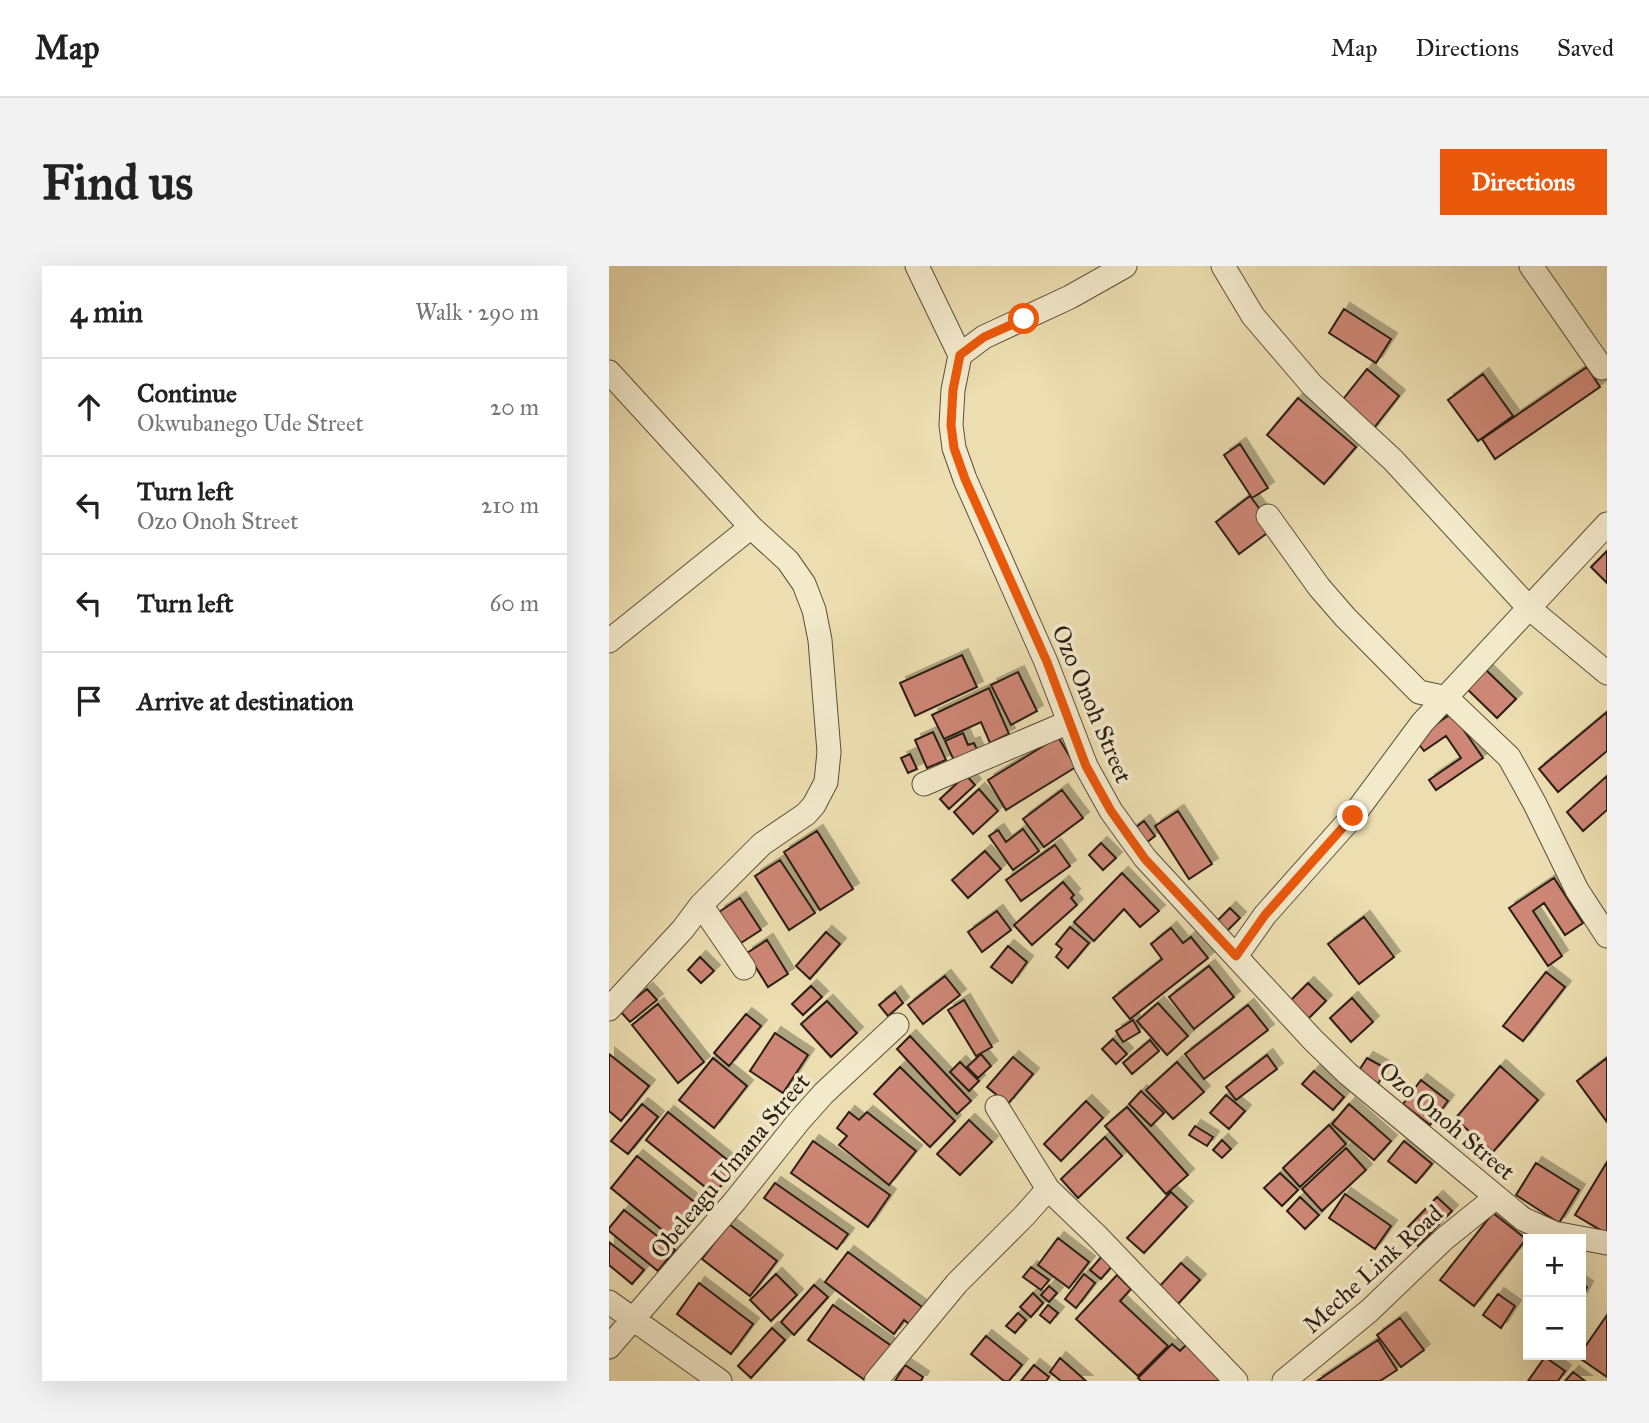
<!DOCTYPE html>
<meta charset="utf-8">
<style>
:root{--surface:#fff;--page:#f2f2f2;--text:#222;--muted:#767676;--line:#e0e0e0;--accent:#ea580c}
body{margin:0;font-family:"IM FELL Great Primer",serif;background:var(--page);color:var(--text)}
.controls{position:absolute;right:21px;bottom:21px;display:grid;overflow:hidden;border-radius:0px;box-shadow:0 7px 28px #0002}
.controls button{width:63px;height:63px;display:grid;place-items:center;padding:0;border:0;border-bottom:2px solid var(--line);background:var(--surface);color:var(--text);font:35px sans-serif}
.stop{position:absolute;width:21px;height:21px;margin:-16px;border:5px solid #ea580c;border-radius:50%;background:#fff}
.stop.end{background:#ea580c;border-color:#fff;box-shadow:0 2px 7px #0008}
.list{margin:0;padding:0;list-style:none}
h2{display:flex;justify-content:space-between;align-items:center;height:91px;margin:0;padding:0 28px;font-size:30px}
h2 small{font-size:23px;font-weight:400;color:var(--muted)}
.list li{display:grid;grid-template-columns:46px 1fr auto;gap:21px;align-items:center;box-sizing:border-box;height:98px;padding:0 28px;border-top:2px solid var(--line)}
.list b{display:block;font-size:26px;white-space:nowrap}
.list p{margin:0;font-size:23px;white-space:nowrap;color:var(--muted)}
.list em{font-size:23px;font-style:normal;color:var(--muted)}
.icon{flex:none;width:38px;height:38px;fill:none;stroke:currentColor;stroke-width:2;stroke-linecap:round;stroke-linejoin:round}
.map{position:relative;flex:none;width:998px;height:1115px;overflow:hidden;border-radius:0px}
header{display:flex;align-items:center;gap:42px;box-sizing:border-box;height:98px;padding:0 35px;background:var(--surface);border-bottom:2px solid var(--line)}
header strong{font-size:33px}
nav{display:flex;gap:38px;margin-inline-start:auto;font-size:24px}
.intro{display:flex;align-items:center;justify-content:space-between;box-sizing:border-box;height:168px;padding:0 42px}
h1{margin:0;font-size:49px}
.button{padding:18px 32px;border-radius:0px;background:var(--accent);color:#fff;font-size:24px;font-weight:700}
main{display:flex;gap:42px;padding:0 42px}
aside{flex:1;background:var(--surface);border-radius:0px;box-shadow:0 7px 28px #0002}
.map>svg:first-child{display:block}
.building{fill:#ce8776;stroke:#2c1e14;stroke-width:2;filter:url(#shadow)}
.lines{fill:none;stroke-linecap:round;stroke-linejoin:round}
.minor-casing{stroke:#5c4e3b;stroke-width:25}
.minor{stroke:#f3eacc;stroke-width:23}
.route{stroke:#ea580c;stroke-width:9}
.labels{text-anchor:middle;dominant-baseline:central;stroke-width:7;stroke-linejoin:round;paint-order:stroke}
.street-label{font-size:24px;fill:#2c1e14;stroke:#f3eacc}
</style>
<header>
<strong>Map</strong>
<nav><a>Map</a><a>Directions</a><a>Saved</a></nav>
</header>
<div class="intro"><h1>Find us</h1><a class="button">Directions</a></div>
<main>
<aside>
<h2>4 min<small>Walk · 290 m</small></h2>
<ul class="list">
<li><svg class="icon" aria-label="ahead" viewBox="0 0 24 24"><path d="M12 20V5M6 11l6-6 6 6"/></svg><div><b>Continue</b><p>Okwubanego Ude Street</p></div><em>20 m</em></li>
<li><svg class="icon" aria-label="left" viewBox="0 0 24 24"><path d="M17 20v-9H6M10 6l-5 5 5 5"/></svg><div><b>Turn left</b><p>Ozo Onoh Street</p></div><em>210 m</em></li>
<li><svg class="icon" aria-label="left" viewBox="0 0 24 24"><path d="M17 20v-9H6M10 6l-5 5 5 5"/></svg><div><b>Turn left</b></div><em>60 m</em></li>
<li><svg class="icon" aria-label="arrive" viewBox="0 0 24 24"><path d="M6 21V4h12l-3 4 3 4H6"/></svg><div><b>Arrive at destination</b></div></li>
</ul>
</aside>
<div class="map">
<svg width="998" height="1115" viewBox="0 0 998 1115">
<defs>
<filter id="shadow"><feDropShadow dx="6" dy="-6" stdDeviation="0" flood-color="#0004"/></filter>
</defs>
<rect width="100%" height="100%" fill="#ecdeb0"/>
<filter id="stains"><feTurbulence type="fractalNoise" baseFrequency=".00286" numOctaves="4"/><feColorMatrix values="0 0 0 0 .2 0 0 0 0 .09 0 0 0 0 .02 0 0 0 .5 -.17"/></filter>
<radialGradient id="worn" r=".72"><stop offset=".6" stop-color="#630" stop-opacity="0"/><stop offset="1" stop-color="#630" stop-opacity=".3"/></radialGradient>
<!-- building -->
<path class="building" d="M735,43L782,73L767,97L720,67Z
M978,101L991,121L886,193L873,173Z
M758,103L790,130L761,167L728,141Z
M874,108L904,150L869,175L839,134Z
M689,132L747,181L715,218L658,169Z
M631,178L659,222L643,232L615,189Z
M641,230L665,262L630,288L607,256Z
M998,285V317L982,301Z
M353,389L368,421L306,450L291,417Z
M874,401L907,433L888,452L855,420Z
M409,406L428,445L402,459L382,419Z
M380,422L400,468L381,477L372,456L335,473L323,449Z
M998,446V485L949,526L930,503Z
M843,447L874,492L827,524L820,514L852,492L837,470L815,485L806,473Z
M324,466L337,494L318,502L306,474Z
M354,467L359,479L365,477L370,488L347,499L336,475Z
M449,471L467,501L397,544L379,514Z
M301,488L308,503L299,507L292,492Z
M357,509L366,519L340,543L331,533Z
M998,510V544L974,565L958,546Z
M370,523L389,545L364,568L345,546Z
M453,524L474,552L435,581L414,553Z
M569,545L603,598L580,613L546,560Z
M535,555L546,570L533,580L522,565Z
M414,563L430,585L404,604L380,570L389,564L397,576Z
M208,565L244,623L211,644L175,586Z
M492,577L507,592L494,604L480,589Z
M446,579L461,600L412,635L397,614Z
M376,585L392,603L359,632L343,614Z
M171,594L206,647L180,664L146,610Z
M513,607L550,645L531,661L515,643L485,675L465,656Z
M945,612L974,657L956,669L935,637L924,645L953,690L939,700L900,642Z
M454,616L465,629L462,632L468,639L423,679L405,659Z
M131,632L152,664L132,677L110,646Z
M621,642L631,652L618,665L608,655Z
M388,645L402,664L373,686L359,666Z
M755,651L785,691L750,718L719,678Z
M461,661L480,677L459,702L447,691L453,683L447,678Z
M562,662L574,677L582,671L599,692L521,753L504,732L553,693L542,678Z
M217,666L231,678L201,713L187,700Z
M158,674L179,708L159,721L138,687Z
M399,680L418,696L403,717L382,701Z
M91,691L105,705L92,717L79,704Z
M600,700L625,731L585,763L560,731Z
M937,706L956,721L914,775L894,760Z
M336,710L351,729L314,758L299,739Z
M699,717L717,735L697,755L679,737Z
M202,720L213,731L194,749L183,738Z
M38,723L48,734L21,756L11,745Z
M286,726L294,737L279,750L270,739Z
M743,732L764,756L742,776L721,752Z
M355,734L383,781L367,790L339,744Z
M218,735L248,767L222,791L192,758Z
M549,737L579,770L558,789L528,755Z
M49,738L95,796L69,817L23,759Z
M639,739L659,764L595,813L576,788Z
M137,748L152,760L120,800L105,787Z
M524,754L531,766L514,776L507,765Z
M166,767L199,789L174,827L141,805Z
M301,770L362,835L348,848L288,783Z
M504,773L518,788L507,798L493,783Z
M541,774L550,785L523,808L514,797Z
M0,788L40,820L12,855L0,845Z
M372,788L382,800L369,812L358,801Z
M658,789L668,803L627,834L617,821Z
M404,791L424,808L399,838L378,821Z
M104,792L138,820L105,862L70,834Z
M758,792L778,803L769,818L749,806Z
M998,792V856L968,815Z
M351,796L370,815L360,825L341,806Z
M568,796L595,826L564,853L537,824Z
M891,800L929,834L884,886L846,853Z
M291,801L346,855L321,881L265,828Z
M705,805L735,831L724,844L693,818Z
M812,814L839,835L821,859L794,838Z
M532,825L555,847L542,860L520,838Z
M617,829L636,845L620,863L601,847Z
M477,835L494,852L452,895L435,878Z
M33,838L49,851L19,888L2,875Z
M740,838L782,875L765,894L723,858Z
M518,841L579,909L557,928L496,860Z
M59,846L127,901L105,928L37,874Z
M240,846L250,854L258,846L307,885L280,919L230,879L238,870L228,862Z
M360,854L383,876L351,909L328,888Z
M720,859L737,878L691,921L674,902Z
M586,860L604,871L598,880L580,869Z
M496,871L513,890L469,932L452,913Z
M613,874L622,883L613,892L604,884Z
M204,875L281,929L259,961L182,907Z
M795,875L823,898L807,917L779,895Z
M737,882L757,904L713,945L693,923Z
M28,890L94,943L68,976L2,922Z
M998,896V968L966,949Z
M927,897L970,924L950,957L907,929Z
M671,907L689,924L673,940L655,922Z
M166,917L239,968L228,983L155,932Z
M562,926L578,941L535,987L518,972Z
M736,928L782,960L766,983L720,952Z
M691,931L710,949L696,963L678,945Z
M828,931L843,945L809,980L795,965Z
M15,944L66,984L49,1005L0,965V962Z
M884,947L917,973L865,1040L831,1014Z
M120,958L168,995L141,1030L93,993Z
M449,972L480,996L460,1022L429,999Z
M0,976L35,1004L23,1018L0,999Z
M239,986L313,1041L300,1058L295,1054L285,1068L216,1016Z
M493,990L504,999L492,1013L481,1004Z
M572,997L591,1014L569,1038L550,1021Z
M422,1001L440,1014L432,1024L414,1011Z
M167,1008L188,1029L162,1055L141,1034Z
M475,1008L486,1017L467,1042L456,1033Z
M508,1009L522,1023L511,1035L559,1080L529,1110L467,1053Z
M90,1017L144,1058L122,1088L68,1048Z
M972,1017L978,1021L972,1033Z
M205,1019L219,1031L185,1069L172,1056Z
M440,1020L448,1027L440,1036L432,1029Z
M424,1027L434,1037L422,1051L411,1041Z
M889,1028L906,1040L892,1062L874,1049Z
M224,1039L284,1081L257,1115L199,1074Z
M439,1039L449,1047L441,1057L431,1049Z
M409,1047L417,1054L406,1067L397,1060Z
M998,1049V1111L969,1091Z
M791,1052L815,1084L792,1101L768,1069Z
M163,1062L176,1074L142,1112L129,1100Z
M377,1070L413,1099L400,1115H395L362,1088Z
M769,1074L788,1104L771,1115H708Z
M563,1078L571,1085L577,1079L613,1115H532L529,1112Z
M936,1091L956,1105L949,1115H919Z
M451,1092L477,1115H452L441,1106Z
M296,1099L314,1111L312,1115H286Z
M425,1099L440,1111L437,1115H412Z
M964,1106L976,1115H956Z"/>
<g class="lines">
<defs>
<path id="minor" d="M308,0L351,89L344,124L342,159L345,182L356,213L437,396L477,500L502,545L536,592L704,774L739,808L914,953L945,967L998,977
M614,0L644,50L703,119L784,194L920,342L998,407
M922,0L993,102
M351,89L375,71L461,31L516,0
M0,106L142,261L179,295L195,318L205,344L211,374L220,486L217,516L205,539L197,548L153,578L92,639L74,663L0,743
M659,250L710,321L736,351L810,426L838,432L900,491L926,538L968,624L998,670
M0,375L142,261
M315,518L460,456
M92,639L135,702
M627,690L656,649L744,550L813,457L998,258
M388,841L439,923L487,969L627,1115
M0,1036L111,1115
M0,1081L126,935L190,855L215,827L288,759
M267,1115L348,1017L415,950L439,923
M675,1115L760,1045L835,973L887,931"/>
</defs>
<!-- minor casing -->
<use href="#minor" class="minor-casing"/>
<!-- minor -->
<use href="#minor" class="minor"/>
</g>
<g class="lines">
<!-- route -->
<path class="route" d="M415,53L375,71L351,89L344,124L342,159L345,182L356,213L438,396L477,500L502,545L536,593L627,690L656,649L744,550"/>
</g>
<g class="labels">
<!-- street labels -->
<g class="street-label">
<text transform="translate(483 438) rotate(67)">Ozo Onoh Street</text>
<text transform="translate(838 855) rotate(40)">Ozo Onoh Street</text>
<text transform="translate(121 900) rotate(-50)">Obeleagu Umana Street</text>
<text transform="translate(764 1003) rotate(-42)">Meche Link Road</text>
</g>
</g>
<rect width="100%" height="100%" filter="url(#stains)"/>
<rect width="100%" height="100%" fill="url(#worn)"/>
</svg>
<div class="controls">
<button>+</button>
<button>−</button>
</div>
<div class="stop" style="left:415px;top:53px"></div>
<div class="stop end" style="left:744px;top:550px"></div>
</div>
</main>
